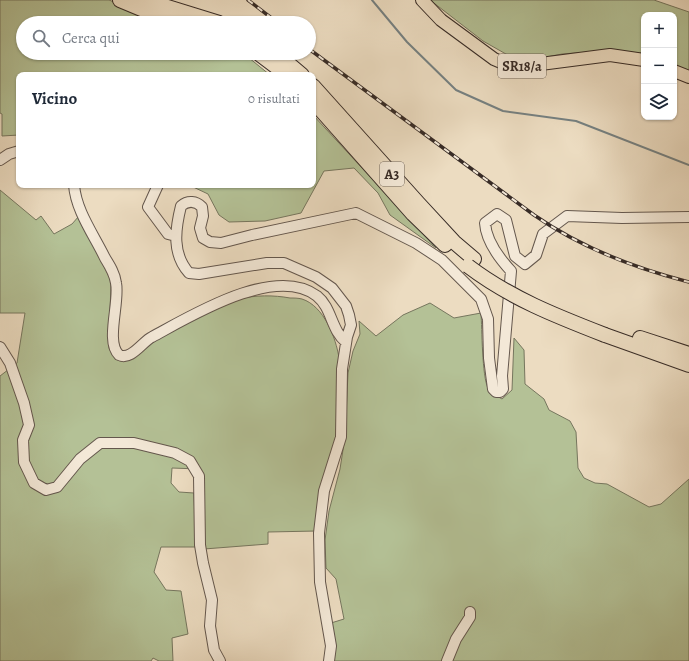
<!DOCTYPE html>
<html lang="it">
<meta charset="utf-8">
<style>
:root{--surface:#fff;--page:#f2f2f3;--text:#1f2937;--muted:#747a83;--line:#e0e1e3}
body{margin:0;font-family:Alegreya,serif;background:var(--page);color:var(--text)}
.controls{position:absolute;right:12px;top:12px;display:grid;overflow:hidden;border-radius:8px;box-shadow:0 1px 3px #0004}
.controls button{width:36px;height:36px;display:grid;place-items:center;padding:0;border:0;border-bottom:1px solid var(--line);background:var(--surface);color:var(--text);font:20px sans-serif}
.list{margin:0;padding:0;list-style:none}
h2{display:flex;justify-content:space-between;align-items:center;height:52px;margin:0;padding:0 16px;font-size:17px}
h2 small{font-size:13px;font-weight:400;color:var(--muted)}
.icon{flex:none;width:22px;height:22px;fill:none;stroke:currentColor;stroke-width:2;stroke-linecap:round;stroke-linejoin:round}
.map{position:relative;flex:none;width:689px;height:661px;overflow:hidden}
.search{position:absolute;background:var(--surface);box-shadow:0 1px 3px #0004;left:16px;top:16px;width:300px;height:44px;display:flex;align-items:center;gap:10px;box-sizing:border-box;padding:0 14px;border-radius:22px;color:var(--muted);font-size:15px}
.panel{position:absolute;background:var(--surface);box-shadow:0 1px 3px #0004;left:16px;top:72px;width:300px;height:116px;border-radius:8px}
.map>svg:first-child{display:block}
.green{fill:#b4c196;stroke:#76765e}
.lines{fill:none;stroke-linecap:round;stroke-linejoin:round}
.stream{stroke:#758081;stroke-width:2}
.minor-casing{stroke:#64574d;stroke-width:12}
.major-casing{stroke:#372b26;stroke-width:14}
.highway-casing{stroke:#372b26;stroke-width:16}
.minor{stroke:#f3e8d7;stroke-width:10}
.major{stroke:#ecdcc1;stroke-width:12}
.highway{stroke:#ecdcc1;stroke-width:14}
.rail-casing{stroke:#372b26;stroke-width:3.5}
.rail{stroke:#f3e8d7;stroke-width:2;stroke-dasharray:6;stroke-linecap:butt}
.highway-bridge-casing{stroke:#372b26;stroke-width:16;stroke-linecap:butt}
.highway-bridge{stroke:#ecdcc1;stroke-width:14}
.labels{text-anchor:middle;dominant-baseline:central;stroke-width:3.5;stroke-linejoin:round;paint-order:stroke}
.shield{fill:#f3e8d7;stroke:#6f645b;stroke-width:1}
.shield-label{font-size:14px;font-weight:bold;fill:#372b26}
</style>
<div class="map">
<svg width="689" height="661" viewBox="0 0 689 661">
<rect width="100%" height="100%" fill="#ecdcc1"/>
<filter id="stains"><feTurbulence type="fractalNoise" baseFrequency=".005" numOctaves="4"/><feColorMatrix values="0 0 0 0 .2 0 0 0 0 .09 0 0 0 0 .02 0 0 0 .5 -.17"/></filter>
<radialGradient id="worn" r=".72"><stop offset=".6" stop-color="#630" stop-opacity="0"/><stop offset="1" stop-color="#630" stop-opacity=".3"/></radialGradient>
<!-- green -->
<path class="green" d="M0,0H109L166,23H23V53H243L270,75H19V135L2,136V114L0,113Z
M430,0H654L689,12V71L674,65V15H644V55L614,50L562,54L520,62L483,41Z
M313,115L436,248L390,215L378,193L354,168L324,171L301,213L265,221L229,222L219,215L208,194L189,185H313Z
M0,190L36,220L41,216L54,234L72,224L79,216L111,280L109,348C112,353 114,360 121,361C130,363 142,350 149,345C172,329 212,307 239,299C255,295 274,295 290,298C294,298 298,298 302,299C324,306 336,338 339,358L336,444L317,531L268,532V544L204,549L199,469L172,468L171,483L179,492L194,493L196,547H161L154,572L166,590L181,591L188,634L172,638L173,661H159L153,658L151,661H0V376L17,363L25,313H0Z
M430,303L454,318L481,313C482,328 482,377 488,388C490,393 497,396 502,399L512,390L514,338L524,350L525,384L544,399L549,410L570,421L576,432L578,468L584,478L595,483L607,484L649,507L661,504L689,479V661H332L331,623L344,619L336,579L326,568L325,540L329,511L340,469L345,437L348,373L353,351L360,334L359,321L376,336L403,315Z"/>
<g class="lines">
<!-- stream -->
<path class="stream" d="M372,0L407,42L456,90L503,111L576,121L689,165"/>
<defs>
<path id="minor" d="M0,160L9,154L19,151
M74,185C76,211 94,235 105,258C110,266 115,274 116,283C120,302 105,342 119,355C131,361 143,341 152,337C191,316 275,264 317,296C332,308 331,330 346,342
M158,185L148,207L168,234L176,236
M0,347L10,363L24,403L29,425L23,440L24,462L34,483L46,490L57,487L80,459L100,443H134L175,453L190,461L199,476L200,545L203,563L212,600L210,626L214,650L220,661
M329,661L331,646L320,582L319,533L324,491L341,437L342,369L347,337L351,325L349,315L346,306L332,288L316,277L284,263H267L199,274L189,273C172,254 175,230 181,206C188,200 196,201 202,207L203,216L200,228L203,238L210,242L221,243L252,235L356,213L416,243L442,260L481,299L488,319L489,358L493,389L496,392H500L503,389L502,376L511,271C499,258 486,241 485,223L497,214L506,220L515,256L525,264L536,255L543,234L567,216L622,218L689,217
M447,661L456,639L470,617V612"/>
<path id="major" d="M422,0L441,20L494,59L508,65L525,66L610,55L644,60
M674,71L689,77"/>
<path id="highway" d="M120,0L144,10L186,23
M145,0L219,23
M258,53L287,75
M276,53L302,75
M313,86L418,203L454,242L474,259
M313,101L413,214L445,245
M605,335L689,365
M640,338L689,354"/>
</defs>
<!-- minor casing -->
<use href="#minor" class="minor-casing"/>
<!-- major casing -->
<use href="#major" class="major-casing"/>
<!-- highway casing -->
<use href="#highway" class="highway-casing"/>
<!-- minor -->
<use href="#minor" class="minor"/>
<!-- major -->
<use href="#major" class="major"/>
<!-- highway -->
<use href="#highway" class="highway"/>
<defs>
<path id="rail" d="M248,0L278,23
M309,49L534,215C580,247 634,268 689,282"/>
</defs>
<!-- rail casing -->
<use href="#rail" class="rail-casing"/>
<!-- rail -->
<use href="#rail" class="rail"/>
<defs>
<path id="highway-bridge" d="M468,266C510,298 556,316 605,335"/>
</defs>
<!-- highway-bridge casing -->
<use href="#highway-bridge" class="highway-bridge-casing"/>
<!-- highway-bridge -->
<use href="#highway-bridge" class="highway-bridge"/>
</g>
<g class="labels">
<!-- shield labels -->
<g class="shield">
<rect x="498" y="54" width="48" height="24" rx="3"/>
<rect x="380" y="162" width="24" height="24" rx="3"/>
</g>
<g class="shield-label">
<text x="522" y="66">SR18/a</text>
<text x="392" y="174">A3</text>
</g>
</g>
<rect width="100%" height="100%" filter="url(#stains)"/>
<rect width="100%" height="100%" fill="url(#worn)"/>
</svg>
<div class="controls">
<button>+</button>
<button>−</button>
<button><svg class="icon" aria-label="layers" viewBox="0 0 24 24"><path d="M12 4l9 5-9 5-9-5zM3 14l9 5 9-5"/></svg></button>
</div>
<div class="search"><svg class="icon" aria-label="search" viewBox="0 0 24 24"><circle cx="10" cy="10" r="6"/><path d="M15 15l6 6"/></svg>Cerca qui</div>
<section class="panel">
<h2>Vicino<small>0 risultati</small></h2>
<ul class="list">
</ul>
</section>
</div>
